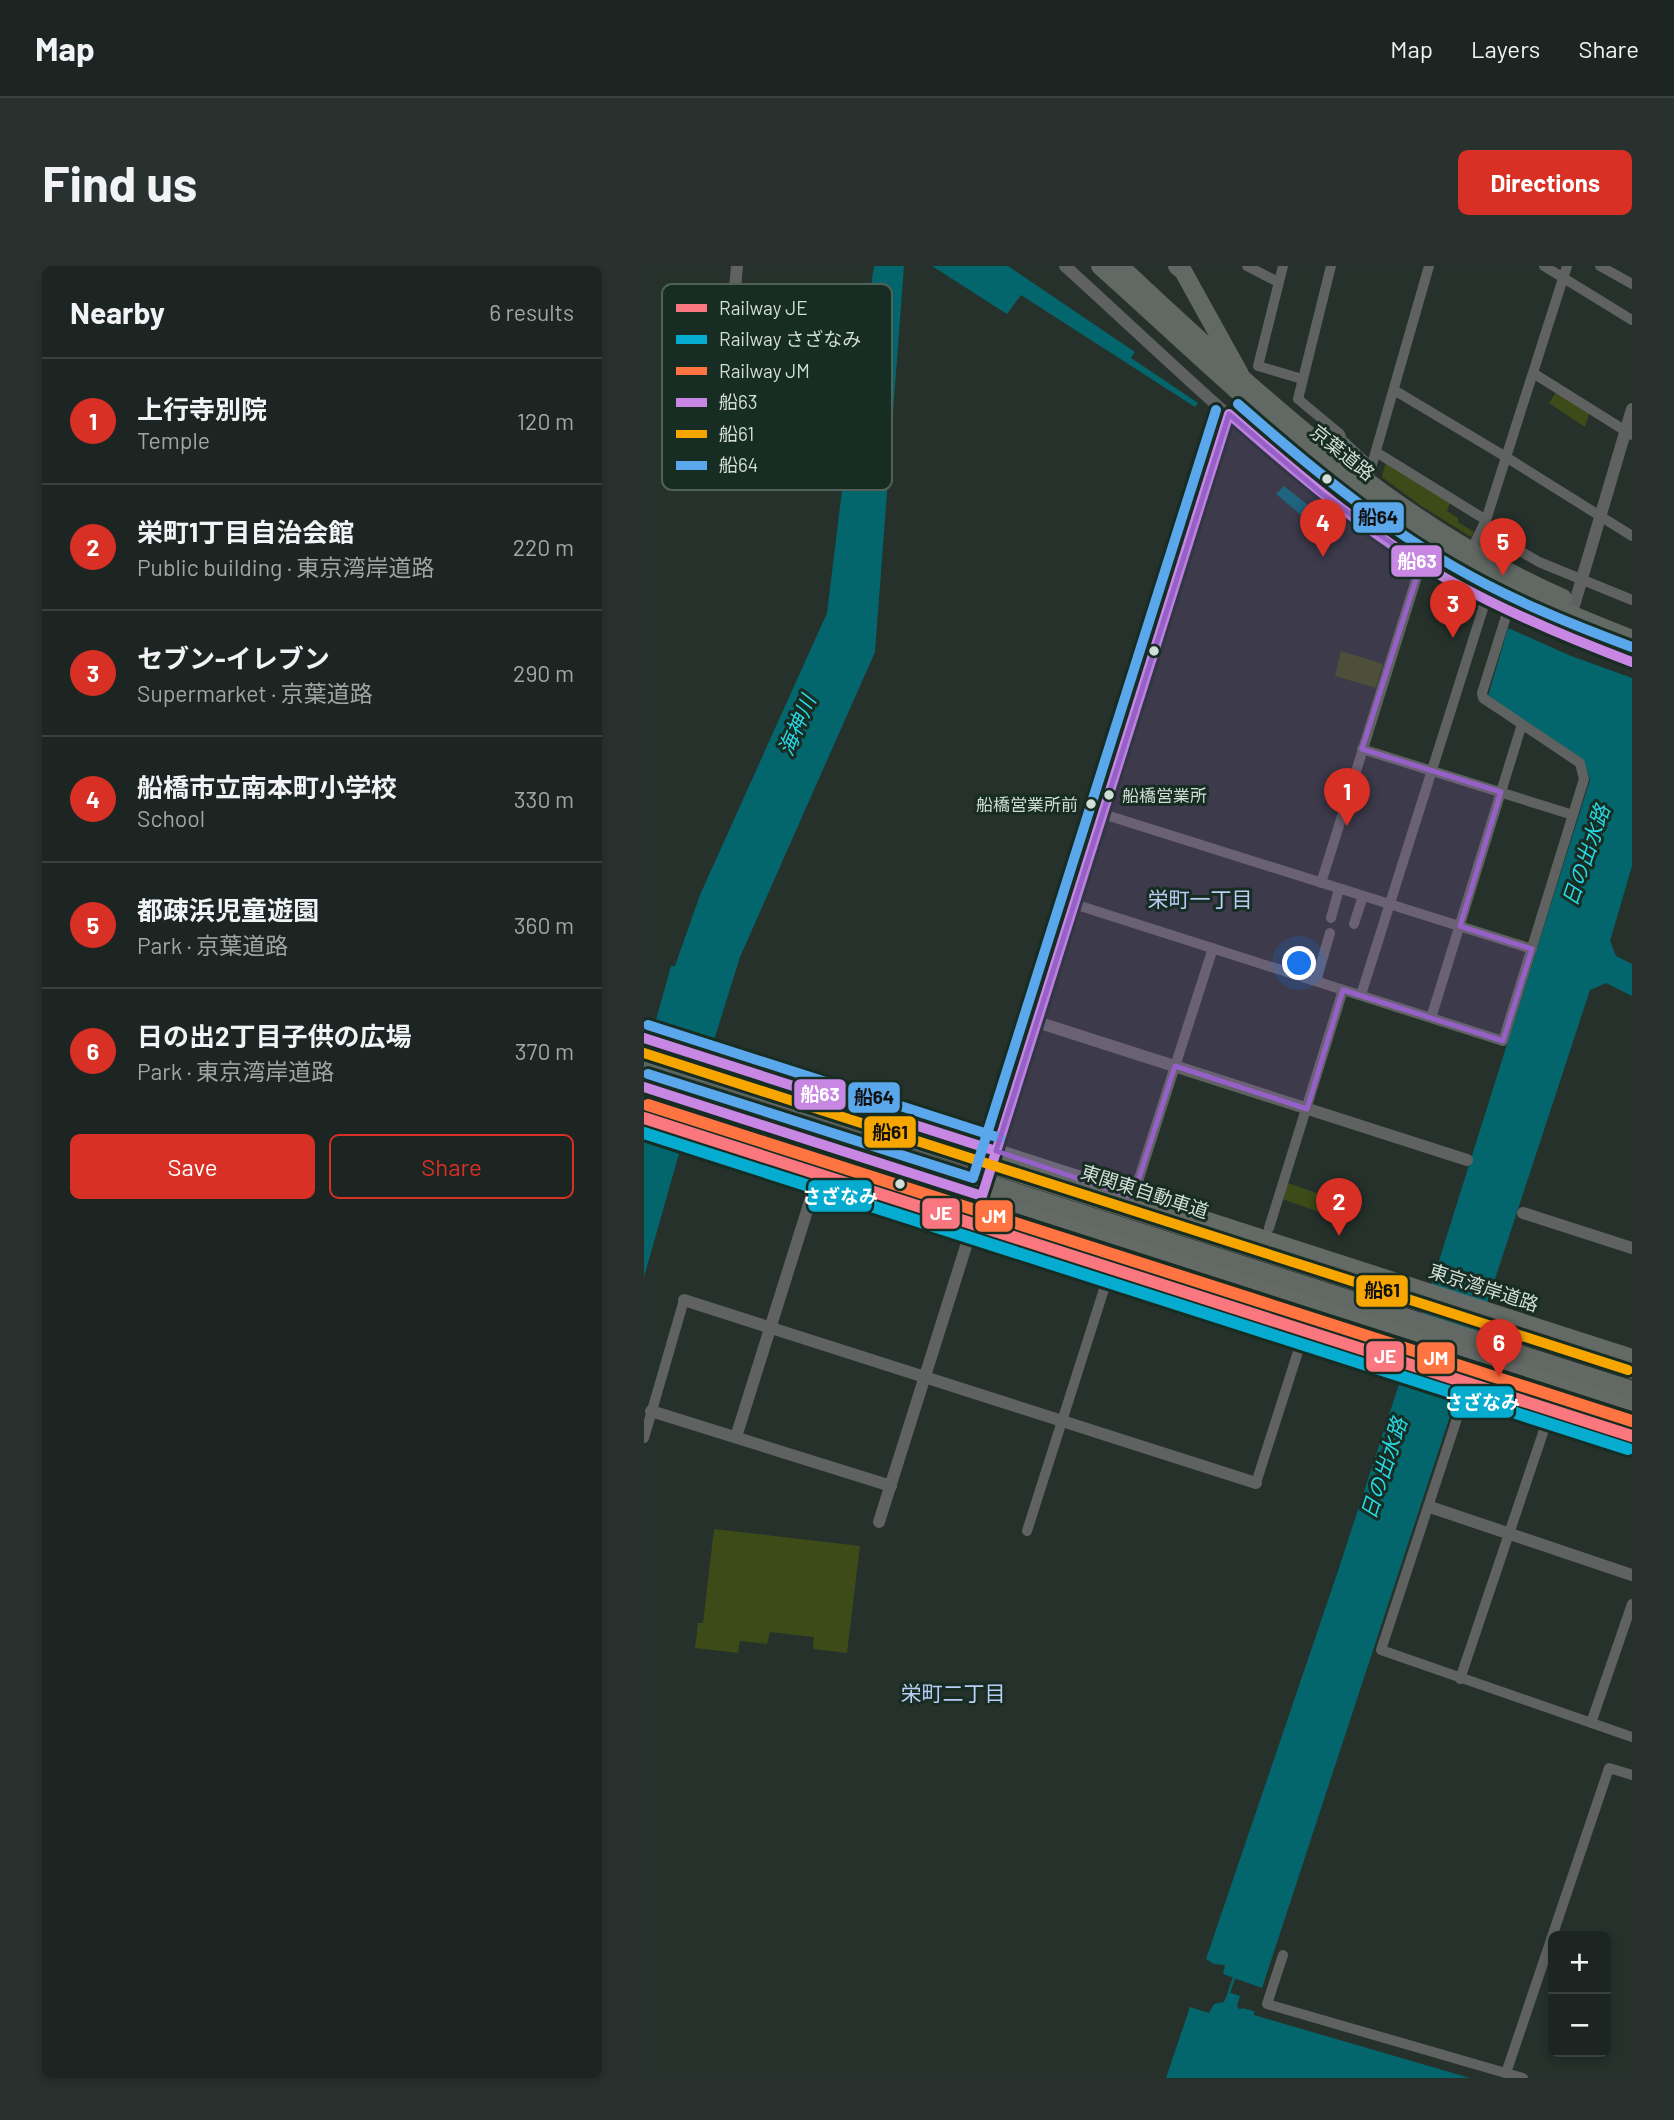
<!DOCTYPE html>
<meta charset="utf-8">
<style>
:root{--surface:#1c2521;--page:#29312e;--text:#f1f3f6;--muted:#a0a5a5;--line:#3a423f;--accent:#d93025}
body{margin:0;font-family:Barlow,"Noto Sans JP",sans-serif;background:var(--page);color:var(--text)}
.controls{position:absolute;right:21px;bottom:21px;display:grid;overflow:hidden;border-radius:10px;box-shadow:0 4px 10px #0003}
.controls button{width:63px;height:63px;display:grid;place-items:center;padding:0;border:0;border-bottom:2px solid var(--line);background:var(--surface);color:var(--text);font:35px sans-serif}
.you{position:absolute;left:656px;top:698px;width:24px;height:24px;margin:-18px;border:5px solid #fff;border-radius:50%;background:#1a73e8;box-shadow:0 0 0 10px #1a73e833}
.badge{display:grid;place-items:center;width:46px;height:46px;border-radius:50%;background:var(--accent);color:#fff;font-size:23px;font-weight:700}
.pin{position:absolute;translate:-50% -58px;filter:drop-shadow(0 2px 4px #0008)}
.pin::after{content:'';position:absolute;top:37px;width:24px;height:21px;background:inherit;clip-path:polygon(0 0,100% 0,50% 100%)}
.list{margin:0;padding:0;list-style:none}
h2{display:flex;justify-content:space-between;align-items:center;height:91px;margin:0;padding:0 28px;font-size:30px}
h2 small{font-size:23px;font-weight:400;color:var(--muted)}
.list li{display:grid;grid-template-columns:46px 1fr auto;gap:21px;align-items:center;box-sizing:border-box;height:126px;padding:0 28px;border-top:2px solid var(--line)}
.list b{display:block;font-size:26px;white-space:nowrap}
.list p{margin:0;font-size:23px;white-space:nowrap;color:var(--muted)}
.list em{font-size:23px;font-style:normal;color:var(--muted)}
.actions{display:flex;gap:14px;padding:21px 28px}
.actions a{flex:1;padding:16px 0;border:2px solid var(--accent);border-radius:10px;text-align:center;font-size:24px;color:var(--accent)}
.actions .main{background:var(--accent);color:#fff}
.map{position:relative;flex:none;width:988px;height:1812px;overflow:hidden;border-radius:10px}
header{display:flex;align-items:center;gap:42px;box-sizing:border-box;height:98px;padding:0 35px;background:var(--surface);border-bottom:2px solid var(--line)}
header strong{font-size:33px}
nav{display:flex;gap:38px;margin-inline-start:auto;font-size:24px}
.intro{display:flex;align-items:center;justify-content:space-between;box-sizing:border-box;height:168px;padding:0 42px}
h1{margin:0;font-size:49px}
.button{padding:18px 32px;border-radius:10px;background:var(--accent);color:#fff;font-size:24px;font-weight:700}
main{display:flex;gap:42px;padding:0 42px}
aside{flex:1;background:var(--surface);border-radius:10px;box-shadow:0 4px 10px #0003}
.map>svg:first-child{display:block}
.green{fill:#3c4b17}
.water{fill:#03666d}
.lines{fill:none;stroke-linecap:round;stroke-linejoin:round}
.stream{stroke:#03666d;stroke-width:2.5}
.minor{stroke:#5f6260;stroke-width:10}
.tertiary{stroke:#5f6260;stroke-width:12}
.trunk{stroke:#646a66;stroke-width:16}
.motorway{stroke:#626863;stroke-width:18}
.motorway-bridge{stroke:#626863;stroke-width:18}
.bus-1-casing{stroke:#172c22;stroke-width:16}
.bus-2-casing{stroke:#172c22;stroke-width:16}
.bus-3-casing{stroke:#172c22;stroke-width:16}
.bus-1{stroke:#c787e3;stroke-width:10}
.bus-2{stroke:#f7a600;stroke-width:10}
.bus-3{stroke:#5aa8eb;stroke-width:10}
.rail-1-casing{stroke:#172c22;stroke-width:18}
.rail-2-casing{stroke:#172c22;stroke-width:18}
.rail-3-casing{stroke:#172c22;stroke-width:18}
.rail-1{stroke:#fa777f;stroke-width:12}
.rail-2{stroke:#06acd0;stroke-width:12}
.rail-3{stroke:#ff7440;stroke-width:12}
.marked{fill:#9561c6;fill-opacity:0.2;stroke:#9561c6;stroke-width:5;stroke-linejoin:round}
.bus-dot{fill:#d2ded8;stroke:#172c22;stroke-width:2.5}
.labels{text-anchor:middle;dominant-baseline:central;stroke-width:6;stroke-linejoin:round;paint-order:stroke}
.bus-label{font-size:17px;fill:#d2ded8;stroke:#172c22;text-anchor:start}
.street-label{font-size:19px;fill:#d2ded8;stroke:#172c22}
.water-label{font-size:21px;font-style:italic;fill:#27d9e7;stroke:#172c22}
.neighbourhood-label{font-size:21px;fill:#b9cdf5;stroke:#172c22}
.key{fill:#172c22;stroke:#4f6159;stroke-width:2}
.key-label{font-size:19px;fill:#d2ded8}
.line-badge{stroke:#172c22;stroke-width:2.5}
.badge-label{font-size:19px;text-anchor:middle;font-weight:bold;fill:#fff}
.pale-badge-label{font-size:19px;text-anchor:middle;font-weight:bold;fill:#111}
</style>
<header>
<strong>Map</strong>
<nav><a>Map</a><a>Layers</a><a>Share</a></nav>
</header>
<div class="intro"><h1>Find us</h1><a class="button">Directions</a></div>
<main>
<aside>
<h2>Nearby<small>6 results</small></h2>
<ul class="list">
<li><span class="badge">1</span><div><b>上行寺別院</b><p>Temple</p></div><em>120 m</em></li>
<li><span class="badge">2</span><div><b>栄町1丁目自治会館</b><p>Public building · 東京湾岸道路</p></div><em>220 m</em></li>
<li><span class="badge">3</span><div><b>セブン-イレブン</b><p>Supermarket · 京葉道路</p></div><em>290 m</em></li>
<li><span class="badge">4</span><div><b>船橋市立南本町小学校</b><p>School</p></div><em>330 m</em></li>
<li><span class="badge">5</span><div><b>都疎浜児童遊園</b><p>Park · 京葉道路</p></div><em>360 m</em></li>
<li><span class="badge">6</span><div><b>日の出2丁目子供の広場</b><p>Park · 東京湾岸道路</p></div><em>370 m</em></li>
</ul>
<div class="actions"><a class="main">Save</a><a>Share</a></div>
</aside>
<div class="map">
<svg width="988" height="1812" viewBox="0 0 988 1812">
<rect width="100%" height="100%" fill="#26312c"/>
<!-- green -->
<path class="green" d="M912,126L945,148L941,161L905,137Z
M742,195L807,235L803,245L814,252V256L830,266L827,271L776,239L738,211Z
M697,385L739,398L732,422L691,410Z
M644,917L681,930L675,946L638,933Z
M627,1032L747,1069L744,1080L618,1042Z
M70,1263L216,1280L203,1387L169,1383L170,1371L126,1366L123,1378L96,1375L94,1387L51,1382L54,1357H59Z"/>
<!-- water -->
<path class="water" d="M230,0H260L231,386L96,691L40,870L0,1011V797L27,700H31L56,629L183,347L206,159L217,155L221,127L212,122Z
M288,0H364L491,86L487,92L554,137L551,141L377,29L363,48Z
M640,220L665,240L657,249L632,228Z
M864,362L927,390L988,412V600L966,675L972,690L988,698V730L962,717L946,724L618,1722L579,1708L581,1699L570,1698L562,1693L694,1305L788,1017L946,514L940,494L844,430Z
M584,1726L596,1730L593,1740L596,1744L598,1742L610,1745V1749L826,1812H522L546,1741L565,1747L570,1738L580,1736Z"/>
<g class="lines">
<!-- stream -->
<path class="stream" d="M585,1726L590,1712"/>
<!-- minor -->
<path class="minor" d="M603,0L634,16
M639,0L614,100L658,113
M687,0L654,133L696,168L698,174L727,201
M900,0L988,54
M956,0L988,18
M889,107L988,169
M750,124L862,191L988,270
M732,186L842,254
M712,254L785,0
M838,263L895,296L988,334
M811,317L842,254L923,0
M718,483L929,549
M459,548L888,683
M677,617L777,298
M430,638L859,775L940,513L936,497L839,432L838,427L864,344
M687,652L695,623
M710,658L719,630
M672,715L686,667
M717,729L842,333
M787,752L878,458
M49,877L755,1104
M489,931L569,682
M625,962L699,724
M509,1024L521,988
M554,1039L565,1002
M948,1166L960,1130
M0,1172L40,1034
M988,1179L822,1125L737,1384L988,1471
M612,1217L658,1073
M383,1265L476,973
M816,1413L904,1152
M947,1457L988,1338
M639,1689L623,1738L879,1812
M862,1807L965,1502L988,1509"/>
<!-- tertiary -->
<path class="tertiary" d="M421,0C526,95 627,197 745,277C819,328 904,365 988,396
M91,22L93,0
M921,370L988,143
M393,756L823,894
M350,892L585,148
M879,947L988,982
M40,1034L612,1217
M7,1145L247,1220
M92,1171L183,881
M786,1241L988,1309
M235,1256L340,923"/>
<!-- trunk -->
<path class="trunk" d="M0,772L988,1091
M0,821L988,1139"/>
<!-- motorway -->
<path class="motorway" d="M476,0L507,29
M533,0L539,5L596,108"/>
<!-- motorway-bridge -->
<path class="motorway-bridge" d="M456,0C570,102 678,212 809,290C866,324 927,349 988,373
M507,29C635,147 758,261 919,332
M0,788L988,1104
M0,807L988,1124"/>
<defs>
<path id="bus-1" d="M585,148C653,208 723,268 803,313C862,346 924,372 988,396
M0,772L352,885
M0,821L338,930L585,148"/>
<path id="bus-2" d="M0,787L984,1104
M0,836L984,1152"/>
<path id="bus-3" d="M594,138C661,197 730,254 807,299C865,333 926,358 988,381
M4,759L356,872
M4,808L329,912L572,144"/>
</defs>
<!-- bus-1 casing -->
<use href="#bus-1" class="bus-1-casing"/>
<!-- bus-2 casing -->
<use href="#bus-2" class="bus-2-casing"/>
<!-- bus-3 casing -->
<use href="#bus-3" class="bus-3-casing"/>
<!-- bus-1 -->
<use href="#bus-1" class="bus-1"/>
<!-- bus-2 -->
<use href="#bus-2" class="bus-2"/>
<!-- bus-3 -->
<use href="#bus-3" class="bus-3"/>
<defs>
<path id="rail-1" d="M0,852L988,1170"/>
<path id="rail-2" d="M0,867L984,1183"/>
<path id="rail-3" d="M4,839L988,1155"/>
</defs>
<!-- rail-1 casing -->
<use href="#rail-1" class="rail-1-casing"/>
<!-- rail-2 casing -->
<use href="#rail-2" class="rail-2-casing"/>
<!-- rail-3 casing -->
<use href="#rail-3" class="rail-3-casing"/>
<!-- rail-1 -->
<use href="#rail-1" class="rail-1"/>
<!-- rail-2 -->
<use href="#rail-2" class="rail-2"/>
<!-- rail-3 -->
<use href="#rail-3" class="rail-3"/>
</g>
<!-- marked area -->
<path class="marked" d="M585,148L677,227L777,298L718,483L857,526L816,660L888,683L859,775L699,724L663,843L531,800L489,931L352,885Z"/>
<!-- markers -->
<g class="bus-dot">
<circle cx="683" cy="213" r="6"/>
<circle cx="510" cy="385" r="6"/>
<circle cx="465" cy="529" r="6"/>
<circle cx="447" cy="538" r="6"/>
<circle cx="256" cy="918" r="6"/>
</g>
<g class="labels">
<!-- bus labels -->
<g class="bus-label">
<text x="478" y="529">船橋営業所</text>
<text x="434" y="538" text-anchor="end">船橋営業所前</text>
</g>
<!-- street labels -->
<g class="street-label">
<text transform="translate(699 186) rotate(39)">京葉道路</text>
<text transform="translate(501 925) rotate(18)">東関東自動車道</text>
<text transform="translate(840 1021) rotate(18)">東京湾岸道路</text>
</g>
<!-- water labels -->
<g class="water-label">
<text transform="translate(152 459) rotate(-67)">海神川</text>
<text transform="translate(941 589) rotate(-71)">日の出水路</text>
<text transform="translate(739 1202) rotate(-72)">日の出水路</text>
</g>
<!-- neighbourhood labels -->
<g class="neighbourhood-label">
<text x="556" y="632">栄町一丁目</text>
<text x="309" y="1426">栄町二丁目</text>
</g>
</g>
<!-- legend -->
<rect x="18" y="18" width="230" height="206" rx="10" class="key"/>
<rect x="32" y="38" width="31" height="8" fill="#fa777f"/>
<rect x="32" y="69" width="31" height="9" fill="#06acd0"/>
<rect x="32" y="101" width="31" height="8" fill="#ff7440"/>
<rect x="32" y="132" width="31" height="9" fill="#c787e3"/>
<rect x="32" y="164" width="31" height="8" fill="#f7a600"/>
<rect x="32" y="195" width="31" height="9" fill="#5aa8eb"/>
<g class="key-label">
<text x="75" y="49">Railway JE</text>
<text x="75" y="80">Railway さざなみ</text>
<text x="75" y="112">Railway JM</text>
<text x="75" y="143">船63</text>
<text x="75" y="175">船61</text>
<text x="75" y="206">船64</text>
</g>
<g class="line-badge">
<rect x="708" y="235" width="53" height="33" rx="7" fill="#5aa8eb"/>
<rect x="746" y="278" width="53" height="34" rx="7" fill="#c787e3"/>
<rect x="149" y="812" width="54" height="33" rx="7" fill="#c787e3"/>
<rect x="203" y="815" width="54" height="33" rx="7" fill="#5aa8eb"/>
<rect x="219" y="849" width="54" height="34" rx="7" fill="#f7a600"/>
<rect x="163" y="913" width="66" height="34" rx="7" fill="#06acd0"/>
<rect x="277" y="931" width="40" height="33" rx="7" fill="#fa777f"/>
<rect x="330" y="933" width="40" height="34" rx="7" fill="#ff7440"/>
<rect x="711" y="1008" width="54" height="34" rx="7" fill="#f7a600"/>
<rect x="721" y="1074" width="40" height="33" rx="7" fill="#fa777f"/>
<rect x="772" y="1075" width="40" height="34" rx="7" fill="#ff7440"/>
<rect x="805" y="1119" width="66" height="34" rx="7" fill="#06acd0"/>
</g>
<g class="badge-label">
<text x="773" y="302">船63</text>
<text x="176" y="835">船63</text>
<text x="196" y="937">さざなみ</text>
<text x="297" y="954">JE</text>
<text x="350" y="957">JM</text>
<text x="741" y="1097">JE</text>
<text x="792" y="1099">JM</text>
<text x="838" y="1143">さざなみ</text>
</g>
<g class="pale-badge-label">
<text x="734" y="258">船64</text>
<text x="230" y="838">船64</text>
<text x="246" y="873">船61</text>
<text x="738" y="1031">船61</text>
</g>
</svg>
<div class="controls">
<button>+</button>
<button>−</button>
</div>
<div class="you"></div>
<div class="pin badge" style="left:703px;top:560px">1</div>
<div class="pin badge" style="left:695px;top:970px">2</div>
<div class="pin badge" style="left:809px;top:372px">3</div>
<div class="pin badge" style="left:679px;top:291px">4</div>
<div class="pin badge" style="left:859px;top:310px">5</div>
<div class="pin badge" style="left:855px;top:1111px">6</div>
</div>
</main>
